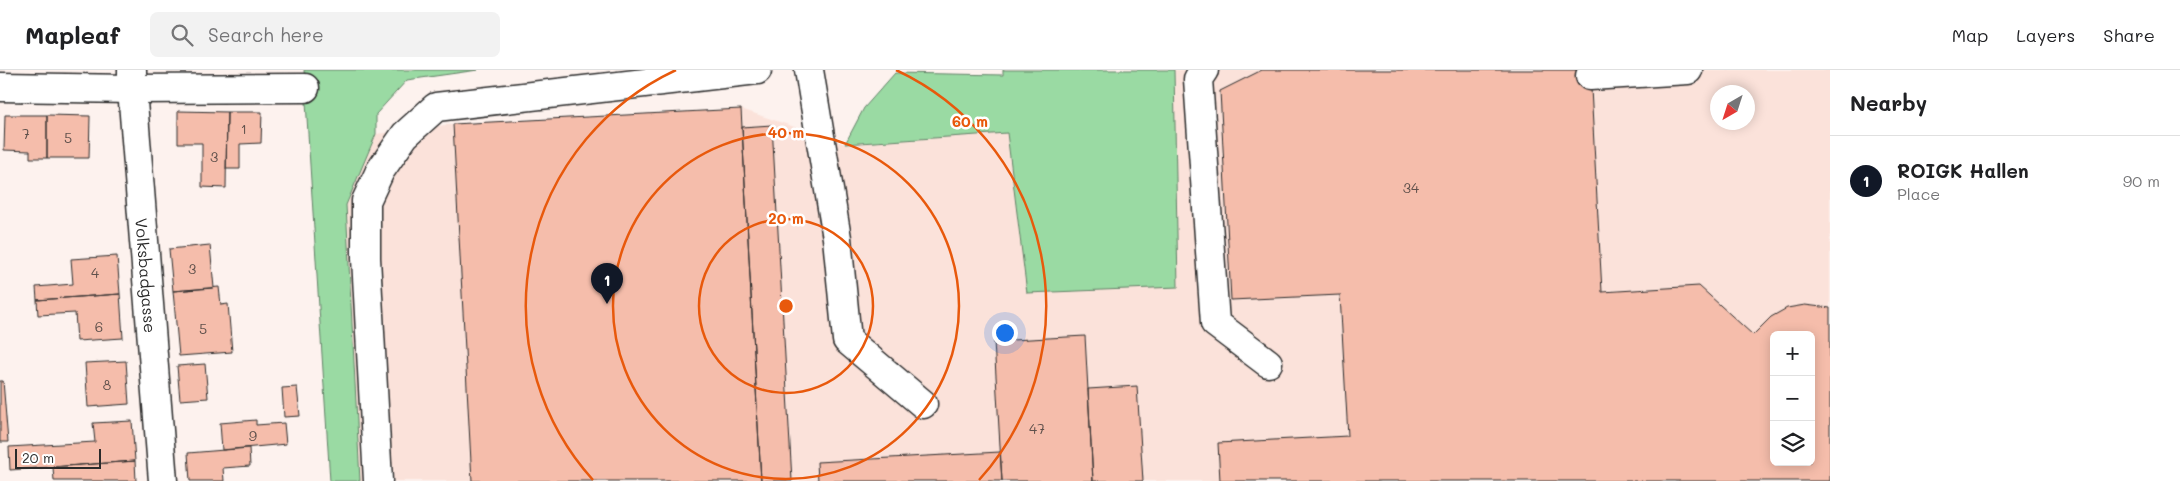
<!DOCTYPE html>
<meta charset="utf-8">
<style>
:root{--surface:#fff;--page:#f2f2f2;--text:#202124;--muted:#757577;--line:#e0e0e0;--accent:#111827}
body{margin:0;font-family:Mali,sans-serif;background:var(--page);color:var(--text)}
.controls{position:absolute;right:15px;bottom:15px;display:grid;overflow:hidden;border-radius:8px;box-shadow:0 2px 12px #0003}
.controls button{width:45px;height:45px;display:grid;place-items:center;padding:0;border:0;border-bottom:1px solid var(--line);background:var(--surface);color:var(--text);font:25px sans-serif}
.compass{position:absolute;left:1710px;top:15px;width:45px;height:45px;border-radius:50%;background:var(--surface);box-shadow:0 2px 12px #0003;rotate:219deg}
.scale{position:absolute;left:15px;bottom:12px;width:86px;box-sizing:border-box;padding-left:5px;border:2px solid #2b2b2b;border-top:0;font-size:14px;line-height:18px;white-space:nowrap;color:#2b2b2b;-webkit-text-stroke:4px #fff;paint-order:stroke}
.you{position:absolute;left:1004px;top:262px;width:18px;height:18px;margin:-12px;border:4px solid #fff;border-radius:50%;background:#1a73e8;box-shadow:0 0 0 8px #1a73e833}
.badge{display:grid;place-items:center;width:32px;height:32px;border-radius:50%;background:var(--accent);color:#fff;font-size:16px;font-weight:700}
.pin{position:absolute;translate:-50% -41px;filter:drop-shadow(0 1px 2px #0008)}
.pin::after{content:'';position:absolute;top:26px;width:18px;height:15px;background:inherit;clip-path:polygon(0 0,100% 0,50% 100%)}
.list{margin:0;padding:0;list-style:none}
h2{display:flex;justify-content:space-between;align-items:center;height:65px;margin:0;padding:0 20px;font-size:21px}
h2 small{font-size:16px;font-weight:400;color:var(--muted)}
.list li{display:grid;grid-template-columns:32px 1fr auto;gap:15px;align-items:center;box-sizing:border-box;height:90px;padding:0 20px;border-top:1px solid var(--line)}
.list b{display:block;font-size:19px;white-space:nowrap}
.list p{margin:0;font-size:16px;white-space:nowrap;color:var(--muted)}
.list em{font-size:16px;font-style:normal;color:var(--muted)}
.icon{flex:none;width:28px;height:28px;fill:none;stroke:currentColor;stroke-width:2;stroke-linecap:round;stroke-linejoin:round}
.map{position:relative;flex:none;width:1830px;height:411px;overflow:hidden}
header{display:flex;align-items:center;gap:30px;box-sizing:border-box;height:70px;padding:0 25px;background:var(--surface);border-bottom:1px solid var(--line)}
header strong{font-size:24px}
nav{display:flex;gap:28px;margin-inline-start:auto;font-size:18px}
.search{width:350px;height:45px;background:var(--page);display:flex;align-items:center;gap:12px;box-sizing:border-box;padding:0 18px;border-radius:8px;color:var(--muted);font-size:19px}
main{display:flex}
aside{flex:1;background:var(--surface)}
.map>svg:first-child{display:block}
.built{fill:#fbe2da;fill-rule:evenodd}
.green{fill:#9adaa3;stroke:#628267}
.building{fill:#f5bdab;stroke:#2b2b2b;fill-rule:evenodd}
.lines{fill:none;stroke-linecap:round;stroke-linejoin:round}
.minor-casing{stroke:#2b2b2b;stroke-width:31}
.minor{stroke:#fff;stroke-width:28}
.ring{fill:none;stroke:#e8590c;stroke-width:2.5}
.labels{text-anchor:middle;dominant-baseline:central;stroke-width:5;stroke-linejoin:round;paint-order:stroke}
.number-label{font-size:14px;fill:#5e504b}
.street-label{font-size:16px;fill:#2b2b2b;stroke:#fff}
.centre{fill:#e8590c;stroke:#fff;stroke-width:2.5}
.ring-label{font-size:15px;text-anchor:middle;font-weight:bold;fill:#e8590c;stroke:#fff;stroke-width:5;stroke-linejoin:round;paint-order:stroke}
</style>
<header>
<strong>Mapleaf</strong>
<div class="search"><svg class="icon" aria-label="search" viewBox="0 0 24 24"><circle cx="10" cy="10" r="6"/><path d="M15 15l6 6"/></svg>Search here</div>
<nav><a>Map</a><a>Layers</a><a>Share</a></nav>
</header>
<main>
<div class="map">
<svg width="1830" height="411" viewBox="0 0 1830 411">
<rect width="100%" height="100%" fill="#fdf2ee"/>
<filter id="ink" filterUnits="userSpaceOnUse"><feTurbulence type="fractalNoise" baseFrequency=".02" numOctaves="2"/><feDisplacementMap in="SourceGraphic" scale="10" xChannelSelector="R" yChannelSelector="G"/><feConvolveMatrix kernelMatrix="1 2 1 2 8 2 1 2 1" color-interpolation-filters="sRGB"/></filter>
<g filter="url(#ink)">
<!-- built -->
<path class="built" d="M1174,0H1830V411H360L346,135L376,64L453,54L741,39L845,74L1007,63L1027,222L1178,216ZM1718,22H1748V52H1718ZM1774,265H1811V392H1774Z"/>
<!-- green -->
<path class="green" d="M304,0H478L407,10L376,44V64L346,135L360,411H330Z
M1003,0H1174L1178,217L1027,223L1007,63L845,74L864,38L895,3L1003,5Z"/>
<!-- building -->
<path class="building" d="M1262,0H1590L1602,222L1699,216L1753,265L1771,247L1787,238L1805,235L1830,238V411H1220L1218,373L1348,366L1340,225L1231,230L1220,21ZM1774,265H1811V392H1774Z
M741,39L761,411H472L453,54Z
M178,41L227,42L226,118L202,117V73H178Z
M227,42H262L261,73L240,74V99H226Z
M5,45H47V88H30V81L4,80Z
M47,45L90,46L89,88H47Z
M772,55L792,411H761L742,57Z
M210,175L214,218L173,221L169,179Z
M117,186L120,224L37,230L36,217L73,214L71,189Z
M219,217L221,235L228,234L232,282L179,286L173,221Z
M120,224L123,268L77,271L75,243L38,245L37,230Z
M1085,266L1093,411H1002L994,271Z
M126,291L129,334L88,337L85,293Z
M205,294L208,328L180,330L177,296Z
M0,311H3L8,372H0Z
M1137,316L1143,411H1093L1088,319Z
M297,317L300,346L284,347L282,318Z
M256,350V355L284,353L286,374L222,380L220,353Z
M132,351L135,391L10,400L9,377L95,372L93,353Z
M249,378L250,396L223,398L224,411H190L188,383Z
M1000,382L1002,411H818L817,392Z
M135,391L136,411H54L53,397Z"/>
<g class="lines">
<defs>
<g id="minor">
<path id="s1" d="M132,0V19L163,411"/>
<path d="M809,0L837,168L847,270L923,334"/>
<path d="M1204,0L1198,9L1215,253L1268,293"/>
<path d="M1590,6L1688,0"/>
<path d="M0,17L132,19L305,18"/>
<path d="M378,411L366,188V131L380,101L405,65L436,37L757,0"/>
</g>
</defs>
<!-- minor casing -->
<use href="#minor" class="minor-casing"/>
<!-- minor -->
<use href="#minor" class="minor"/>
</g>
</g>
<!-- distance rings -->
<g class="ring">
<circle cx="786" cy="236" r="87"/>
<circle cx="786" cy="236" r="173"/>
<path d="M593 410A260 260 0 0 1 676 0M896 0A260 260 0 0 1 979 410"/>
</g>
<g class="labels">
<!-- number labels -->
<g class="number-label">
<text x="244" y="58">1</text>
<text x="26" y="63">7</text>
<text x="68" y="67">5</text>
<text x="214" y="86">3</text>
<text x="1411" y="117">34</text>
<text x="192" y="198">3</text>
<text x="95" y="202">4</text>
<text x="99" y="256">6</text>
<text x="203" y="258">5</text>
<text x="107" y="314">8</text>
<text x="1037" y="358">47</text>
<text x="253" y="365">9</text>
</g>
<!-- street labels -->
<g class="street-label">
<text stroke="none"><textPath href="#s1" startOffset="206">Volksbadgasse</textPath></text>
</g>
</g>
<circle cx="786" cy="236" r="8" class="centre"/>
<g class="ring-label">
<text x="970" y="57">60 m</text>
<text x="786" y="68">40 m</text>
<text x="786" y="154">20 m</text>
</g>
</svg>
<div class="controls">
<button>+</button>
<button>−</button>
<button><svg class="icon" aria-label="layers" viewBox="0 0 24 24"><path d="M12 4l9 5-9 5-9-5zM3 14l9 5 9-5"/></svg></button>
</div>
<svg class="compass" viewBox="-18 -18 36 36"><path d="M0-13l5 13h-10z" fill="#e53935"/><path d="M0 13l5-13h-10z" fill="#757577"/></svg>
<div class="scale">20 m</div>
<div class="you"></div>
<div class="pin badge" style="left:607px;top:234px">1</div>
</div>
<aside>
<h2>Nearby<small></small></h2>
<ul class="list">
<li><span class="badge">1</span><div><b>ROIGK Hallen</b><p>Place</p></div><em>90 m</em></li>
</ul>
</aside>
</main>
